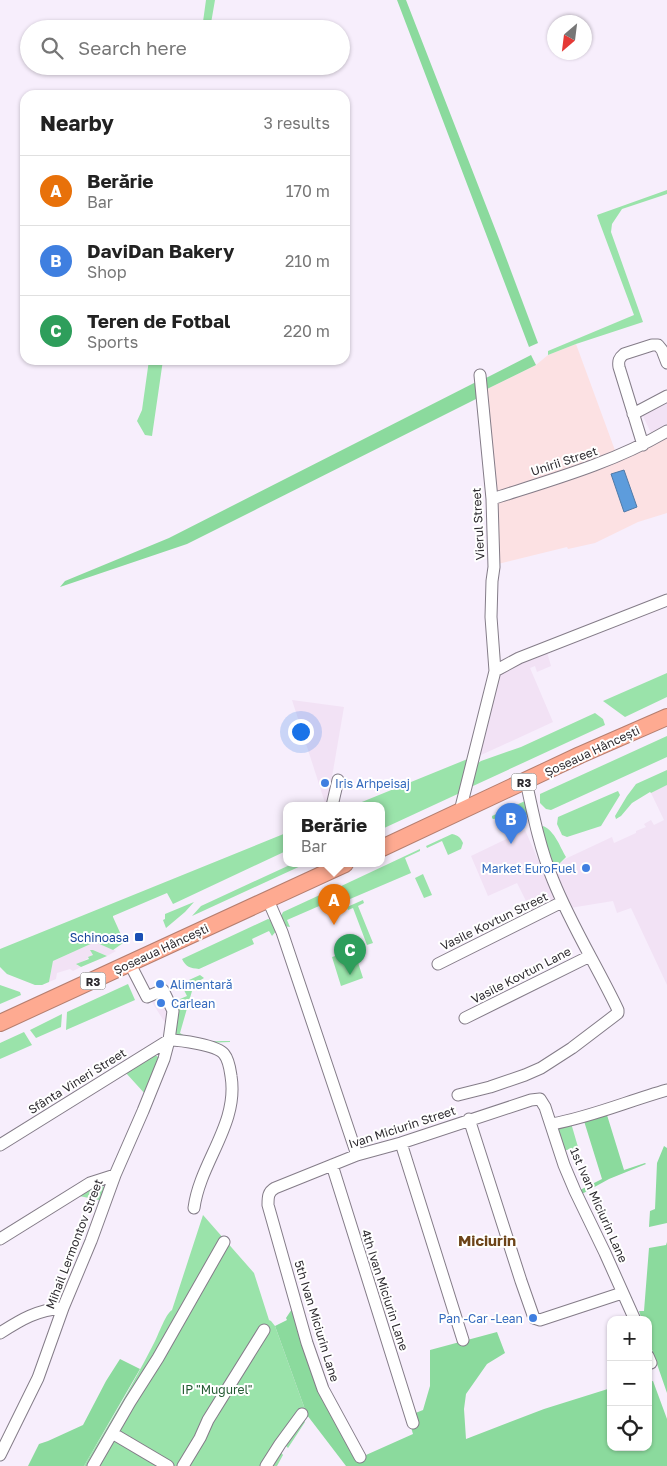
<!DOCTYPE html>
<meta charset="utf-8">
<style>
:root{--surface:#fff;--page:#f6f6f6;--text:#222;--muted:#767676;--line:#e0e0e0;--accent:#a16627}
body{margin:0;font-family:"Golos Text",sans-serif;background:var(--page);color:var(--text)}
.controls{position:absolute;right:15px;bottom:15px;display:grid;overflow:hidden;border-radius:10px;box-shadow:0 1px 4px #0004}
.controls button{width:45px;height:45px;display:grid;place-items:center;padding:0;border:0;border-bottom:1px solid var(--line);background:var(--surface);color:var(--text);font:25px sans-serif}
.compass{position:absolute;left:547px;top:15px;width:45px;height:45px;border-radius:50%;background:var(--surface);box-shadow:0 1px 4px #0004;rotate:208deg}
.you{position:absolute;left:300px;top:731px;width:18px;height:18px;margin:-12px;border:4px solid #fff;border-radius:50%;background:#1a73e8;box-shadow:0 0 0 8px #1a73e833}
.badge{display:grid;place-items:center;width:32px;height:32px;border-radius:50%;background:var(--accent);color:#fff;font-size:16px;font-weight:700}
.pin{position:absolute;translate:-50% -41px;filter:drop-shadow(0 1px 2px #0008)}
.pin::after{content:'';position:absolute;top:26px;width:18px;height:15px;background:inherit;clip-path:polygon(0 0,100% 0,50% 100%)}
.popup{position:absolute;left:283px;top:802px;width:102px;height:65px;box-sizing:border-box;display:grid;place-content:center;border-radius:10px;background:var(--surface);filter:drop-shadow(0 1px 4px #0005);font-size:16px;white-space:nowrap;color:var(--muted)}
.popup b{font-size:19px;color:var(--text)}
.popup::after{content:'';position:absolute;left:50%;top:100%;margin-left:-10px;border:10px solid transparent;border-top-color:var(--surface)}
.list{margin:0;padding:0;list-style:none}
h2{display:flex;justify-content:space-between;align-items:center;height:65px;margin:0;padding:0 20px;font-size:21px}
h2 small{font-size:16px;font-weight:400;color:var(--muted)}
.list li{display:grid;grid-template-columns:32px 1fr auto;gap:15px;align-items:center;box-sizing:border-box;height:70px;padding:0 20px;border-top:1px solid var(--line)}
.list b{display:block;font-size:19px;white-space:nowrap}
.list p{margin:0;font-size:16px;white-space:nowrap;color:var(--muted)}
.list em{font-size:16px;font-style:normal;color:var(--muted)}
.icon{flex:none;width:28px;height:28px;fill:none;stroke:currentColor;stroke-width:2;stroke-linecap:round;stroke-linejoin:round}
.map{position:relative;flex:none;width:667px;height:1466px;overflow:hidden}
.search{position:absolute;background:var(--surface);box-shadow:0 1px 4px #0004;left:20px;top:20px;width:330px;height:55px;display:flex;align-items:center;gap:12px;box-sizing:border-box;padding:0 18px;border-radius:28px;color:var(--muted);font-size:19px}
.panel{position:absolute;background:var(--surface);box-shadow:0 1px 4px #0004;left:20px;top:90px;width:330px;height:275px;border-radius:15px}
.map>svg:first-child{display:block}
.commercial{fill:#f2e2f5}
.industrial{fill:#fce1e3}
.green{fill:#9ae3aa}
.forest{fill:#8bda9d}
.water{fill:#5d9cdc;stroke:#4f7aa8}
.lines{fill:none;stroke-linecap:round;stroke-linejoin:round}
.minor-casing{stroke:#847c88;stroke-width:13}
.highway-casing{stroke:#b57e6f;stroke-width:18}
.minor{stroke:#fff;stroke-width:11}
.highway{stroke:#feaa91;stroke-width:16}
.shop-dot{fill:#3f7fe0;stroke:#fff;stroke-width:2}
.transit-dot{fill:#1a4fb4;stroke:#fff;stroke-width:2}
.labels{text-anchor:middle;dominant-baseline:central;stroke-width:4;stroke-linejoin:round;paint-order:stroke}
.shield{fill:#fff;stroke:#6d6b6e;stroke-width:1}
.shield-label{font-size:11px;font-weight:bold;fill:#2e2b30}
.street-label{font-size:12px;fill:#2e2b30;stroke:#fff}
.shop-label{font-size:12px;fill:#366cbe;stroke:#fff;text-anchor:start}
.transit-label{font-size:12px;fill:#164399;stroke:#fff;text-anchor:end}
.park-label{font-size:12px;fill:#225931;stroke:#fff}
.quarter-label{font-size:15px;font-weight:bold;fill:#6d4419;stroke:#fff}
</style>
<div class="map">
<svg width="667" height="1466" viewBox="0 0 667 1466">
<rect width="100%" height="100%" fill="#f7eefc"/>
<!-- commercial -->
<path class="commercial" d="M667,400V427L653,437L642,414Z
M547,652L551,666L537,672L535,666L530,668L553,722L481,755L479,751L499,675L526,660Z
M292,700L344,707L327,806H326Z
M667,785V985L631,908L617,913L613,901L570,908L553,870L565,859L612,837L614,843L636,833V831L646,827L644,824L651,820L654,825L664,820L651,793Z
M525,830L554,896L552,902L532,913L517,883L488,896L471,856Z
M95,942L116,951L107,956L93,950L91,951L93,955L77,965L81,967L73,971L70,969L57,973L56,979L49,982L53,961Z
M161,994L170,1012L167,1026L150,999Z"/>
<!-- industrial -->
<path class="industrial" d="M576,344L616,453L494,494L485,390L536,365L548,355Z
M667,434V513L638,522L595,543L568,549L567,547L498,564L495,502Z"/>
<!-- green -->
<path class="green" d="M206,0H215L210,29H202Z
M667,190V194L622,209L612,224L611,232L643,322L576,344L548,355V351L634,315L599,221L597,215Z
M149,360H163L152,436L145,435L137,421L142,410Z
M667,673V697L625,717L603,701Z
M595,713L603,719L605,725L473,786L471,781L475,765L481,761L521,747Z
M667,736V757L551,810L546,809L540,803V794Z
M470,758L462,792L382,829V806H352Z
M667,770V785L651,793L650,792L632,803L621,816L616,819L615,816L627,796L636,784Z
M618,791L620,795L601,826L567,837L562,835L557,824L558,817Z
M525,801L527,804L528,815L493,819L492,818V816Z
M543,826C555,831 560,847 566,857L553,870L542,827Z
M286,833V851L173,904L167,893L113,916V917L122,937L123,943L113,950L95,942L53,961L49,982L42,985H35L7,974L0,967V949Z
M452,834C458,835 461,838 463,843L461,849L448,855L442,841L427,848L426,846Z
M420,849V851L405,858L411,873L343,902L337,888Z
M292,864H305L192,916L201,906Z
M423,874L432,895L424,898L415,878Z
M335,888L341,904L336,905L333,900L287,920L290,927L284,926L280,918L283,912Z
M363,900L364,903L358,906L373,943L367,945L353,908L348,910L347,907Z
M194,902L185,912L166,928L163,920L165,919V914Z
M268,919L271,920L277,930L272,936L269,931L252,939L254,944L199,969C190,968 186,967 182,959Z
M90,950H93L107,956L81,967L76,964L89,959L88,957L93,955Z
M354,950L363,978L341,986L332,957Z
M200,975L204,978L194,984L180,1033C195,1043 212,1041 230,1041V1042L205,1043L176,1035L175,1030L173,1002L187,996L182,986L188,983L189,980Z
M128,984L135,1000L66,1030L67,1012Z
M0,985L20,992L21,995L0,1004Z
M62,1014L61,1027L36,1038L30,1030Z
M24,1032L32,1045L0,1059V1043Z
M155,1055L160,1058L146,1095L126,1073Z
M571,1123L578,1147L563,1151L555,1127Z
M96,1185L105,1187L99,1205L98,1204L99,1200L79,1196Z
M203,1215L254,1273L269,1320L271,1321L275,1326L307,1415L303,1420L305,1422L288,1448L284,1444L280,1451L283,1455L277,1466H84C107,1427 131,1388 152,1347C157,1339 165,1314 172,1310Z"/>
<!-- forest -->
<path class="forest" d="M397,0H406L499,239L538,343L529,347Z
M531,355L536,365L485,390L484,379Z
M476,382L478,398L187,544L60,587L65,581L169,538Z
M607,1115L624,1170L645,1163L646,1164L609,1179L580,1195L578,1191L602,1179L584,1121Z
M664,1146L667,1148V1223L649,1227L650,1211L655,1209L657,1163Z
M667,1242V1393L648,1338V1320H642L639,1311H644L649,1248L666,1245Z
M294,1306L357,1459L413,1434L410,1424L413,1414L423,1410L430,1386V1350L497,1332L505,1353L487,1364L466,1394L464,1409L466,1439L544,1409L611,1388V1447H648V1382L653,1381L667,1419V1466H346L307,1415L275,1326L287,1320L286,1318Z
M120,1359L140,1369L84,1466H28L39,1444L48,1441L83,1425L106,1381Z"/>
<!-- water -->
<path class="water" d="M624,470L637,507L624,512L611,474Z"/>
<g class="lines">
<defs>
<path id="minor" d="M480,375L492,499L494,567L492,581L491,617L495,671
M633,414L667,396
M643,445L619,367C618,361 619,358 624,354L652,345H658L662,350L667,363
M492,499C551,480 613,463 667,431
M332,806L338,780
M460,811L495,671L519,658L667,600
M268,900L282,932L357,1155
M438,964L562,902
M465,1018L590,956
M458,1095L490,1087L525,1075L541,1068L572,1048L618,1013V1010C597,966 571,925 553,880C540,849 533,814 526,781
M469,1119L521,1281L534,1318L540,1320L622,1293
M552,1124C591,1117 628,1101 667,1090
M401,1143L463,1340
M0,1145L169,1040C180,1040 217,1045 224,1054C229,1060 230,1069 231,1076C239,1124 200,1162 194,1208
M332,1165L413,1423
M0,1239L90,1183L115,1175
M0,1333C22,1319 37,1310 63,1308
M648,1356L651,1363
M112,1433L168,1466
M0,1455L38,1378L63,1308L91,1241L115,1175L143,1111L164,1059L169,1040L173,1011L163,990L147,997L130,964
M360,1457L323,1389L307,1343L268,1205C268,1197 268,1192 275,1188L357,1155L401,1143L531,1100L540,1099L545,1107L564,1165L575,1191L605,1253L635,1320
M93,1466L130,1402L158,1358L224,1242
M183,1466L200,1438L208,1420L264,1330
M266,1466L280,1444L302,1414"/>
<path id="highway" d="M382,848L580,755L667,717
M0,1023L345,864"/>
</defs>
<!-- minor casing -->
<use href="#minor" class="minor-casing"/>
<!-- highway casing -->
<use href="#highway" class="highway-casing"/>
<!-- minor -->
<use href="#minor" class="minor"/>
<!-- highway -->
<use href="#highway" class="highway"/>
</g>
<!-- markers -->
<g class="shop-dot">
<circle cx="325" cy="783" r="5"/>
<circle cx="586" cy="868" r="5"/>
<circle cx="160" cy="984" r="5"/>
<circle cx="161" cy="1003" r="5"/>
<circle cx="533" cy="1318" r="5"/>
</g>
<rect class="transit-dot" x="134" y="932" width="10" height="10" rx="2.5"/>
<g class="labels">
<!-- shield labels -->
<g class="shield">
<rect x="511.5" y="773.5" width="25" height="17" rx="4"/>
<rect x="80.5" y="972.5" width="25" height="17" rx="4"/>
</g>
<g class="shield-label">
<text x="524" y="782">R3</text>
<text x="93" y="981">R3</text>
</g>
<!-- street labels -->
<g class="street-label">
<text transform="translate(564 461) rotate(-18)">Unirii Street</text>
<text transform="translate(478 524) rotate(-93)">Vierul Street</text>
<text transform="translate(592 751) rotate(-25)">Șoseaua Hâncești</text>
<text transform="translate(494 921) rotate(-26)">Vasile Kovtun Street</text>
<text transform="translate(161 949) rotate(-25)">Șoseaua Hâncești</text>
<text transform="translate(521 975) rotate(-27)">Vasile Kovtun Lane</text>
<text transform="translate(77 1081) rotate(-32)">Sfânta Vineri Street</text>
<text transform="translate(402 1127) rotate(-18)">Ivan Miciurin Street</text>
<text transform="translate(599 1205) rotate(66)">1st Ivan Miciurin Lane</text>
<text transform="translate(74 1244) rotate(-69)">Mihail Lermontov Street</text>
<text transform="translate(385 1290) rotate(72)">4th Ivan Miciurin Lane</text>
<text transform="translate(317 1321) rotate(73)">5th Ivan Miciurin Lane</text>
</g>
<!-- shop labels -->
<g class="shop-label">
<text x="335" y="783">Iris Arhpeisaj</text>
<text x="576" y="868" text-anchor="end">Market EuroFuel</text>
<text x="170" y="984">Alimentară</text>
<text x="171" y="1003">Carlean</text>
<text x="523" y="1318" text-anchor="end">Pan -Car -Lean</text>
</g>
<!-- transit labels -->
<g class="transit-label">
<text x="129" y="937">Schinoasa</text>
</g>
<!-- park labels -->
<g class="park-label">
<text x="217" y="1389">IP "Mugurel"</text>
</g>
<!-- quarter labels -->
<g class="quarter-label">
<text x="487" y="1240">Miciurin</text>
</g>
</g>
</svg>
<div class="controls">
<button>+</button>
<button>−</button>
<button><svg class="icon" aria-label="locate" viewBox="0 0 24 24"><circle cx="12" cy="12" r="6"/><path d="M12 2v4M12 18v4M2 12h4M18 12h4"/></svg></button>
</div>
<svg class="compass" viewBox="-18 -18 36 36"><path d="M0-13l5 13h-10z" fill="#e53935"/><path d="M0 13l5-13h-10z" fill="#767676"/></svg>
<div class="you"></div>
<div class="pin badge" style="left:334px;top:925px;background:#e8710a">A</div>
<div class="popup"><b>Berărie</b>Bar</div>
<div class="pin badge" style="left:511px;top:844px;background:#3f7fe0">B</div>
<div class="pin badge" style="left:350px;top:975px;background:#2e9e5b">C</div>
<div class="search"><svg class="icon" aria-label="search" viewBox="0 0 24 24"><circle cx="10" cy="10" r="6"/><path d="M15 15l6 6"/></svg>Search here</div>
<section class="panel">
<h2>Nearby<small>3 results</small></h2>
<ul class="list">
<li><span class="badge" style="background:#e8710a">A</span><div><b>Berărie</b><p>Bar</p></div><em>170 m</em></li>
<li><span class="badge" style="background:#3f7fe0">B</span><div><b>DaviDan Bakery</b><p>Shop</p></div><em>210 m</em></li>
<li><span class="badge" style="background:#2e9e5b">C</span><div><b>Teren de Fotbal</b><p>Sports</p></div><em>220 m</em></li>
</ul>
</section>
</div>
